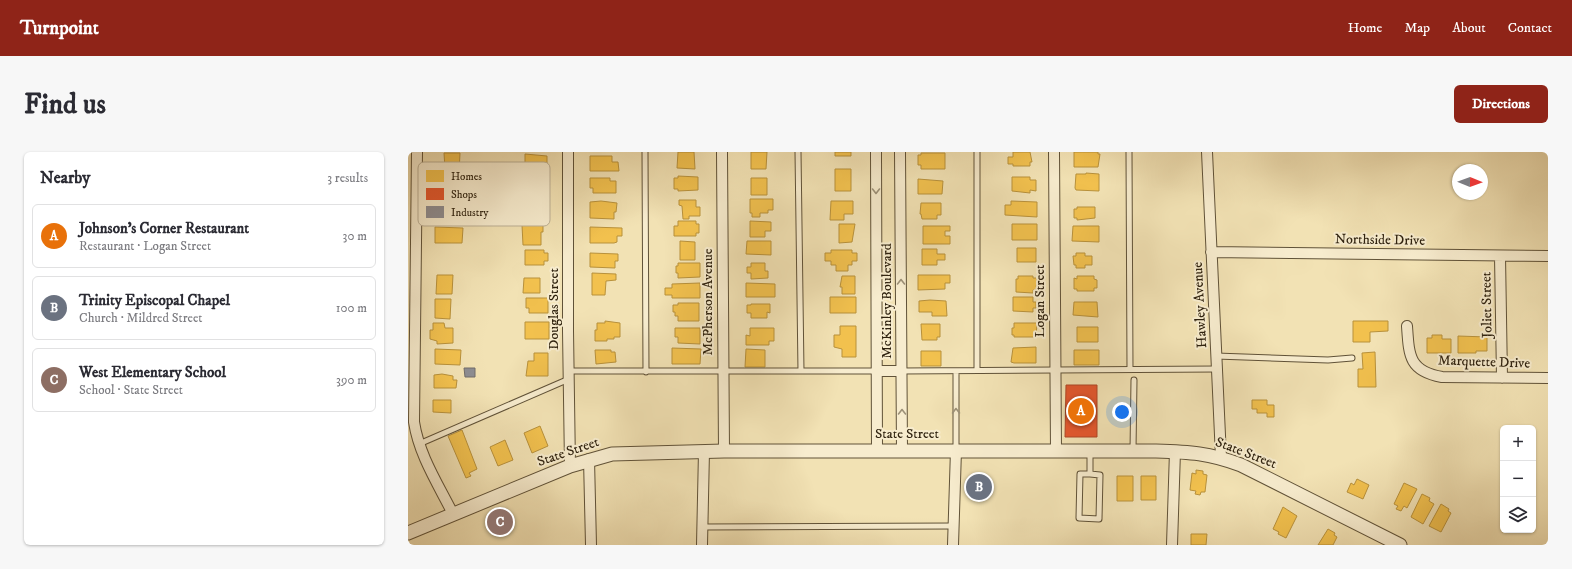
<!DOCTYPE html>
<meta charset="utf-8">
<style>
:root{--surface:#fff;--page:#f7f7f7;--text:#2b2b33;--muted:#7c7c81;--line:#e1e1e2;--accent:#8f2418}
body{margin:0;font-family:"IM FELL DW Pica",serif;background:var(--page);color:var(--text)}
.controls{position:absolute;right:12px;bottom:12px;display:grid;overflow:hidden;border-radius:6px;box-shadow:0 1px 3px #0004}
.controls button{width:36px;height:36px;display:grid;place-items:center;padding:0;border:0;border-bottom:1px solid var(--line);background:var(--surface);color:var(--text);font:20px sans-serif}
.compass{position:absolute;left:1044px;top:12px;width:36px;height:36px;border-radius:50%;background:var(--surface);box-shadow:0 1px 3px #0004;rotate:91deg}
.you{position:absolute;left:714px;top:260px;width:14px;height:14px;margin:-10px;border:3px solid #fff;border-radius:50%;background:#1a73e8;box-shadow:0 0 0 6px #1a73e833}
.badge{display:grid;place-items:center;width:26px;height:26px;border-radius:50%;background:var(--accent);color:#fff;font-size:13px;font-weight:700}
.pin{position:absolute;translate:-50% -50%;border:2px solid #fff;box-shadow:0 1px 4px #0006}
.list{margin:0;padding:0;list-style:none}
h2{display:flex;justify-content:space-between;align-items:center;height:52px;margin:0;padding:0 16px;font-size:17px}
h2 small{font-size:13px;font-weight:400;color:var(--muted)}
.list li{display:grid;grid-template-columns:26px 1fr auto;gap:12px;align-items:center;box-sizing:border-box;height:64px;margin:0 8px 8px;padding:0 8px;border:1px solid var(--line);border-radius:6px}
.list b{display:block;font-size:15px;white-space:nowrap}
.list p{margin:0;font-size:13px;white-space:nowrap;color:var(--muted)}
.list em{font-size:13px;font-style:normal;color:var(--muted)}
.icon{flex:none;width:22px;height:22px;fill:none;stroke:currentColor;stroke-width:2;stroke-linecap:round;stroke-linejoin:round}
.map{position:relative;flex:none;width:1140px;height:393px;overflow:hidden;border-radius:6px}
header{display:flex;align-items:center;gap:24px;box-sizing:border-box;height:56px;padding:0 20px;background:var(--accent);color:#fff}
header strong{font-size:19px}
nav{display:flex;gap:22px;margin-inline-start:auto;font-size:14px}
.intro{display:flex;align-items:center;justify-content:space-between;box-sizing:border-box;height:96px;padding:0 24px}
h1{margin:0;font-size:28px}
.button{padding:10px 18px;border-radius:6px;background:var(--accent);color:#fff;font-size:14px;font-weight:700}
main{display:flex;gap:24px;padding:0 24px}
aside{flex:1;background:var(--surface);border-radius:6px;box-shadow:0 1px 3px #0004}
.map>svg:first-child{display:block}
.homes{fill:#f2c14e;stroke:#b8913b}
.shops{fill:#e4572e;stroke:#ae4725}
.industry{fill:#8d8d92;stroke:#716d6b}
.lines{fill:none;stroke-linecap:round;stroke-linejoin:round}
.service-casing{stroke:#605238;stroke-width:7}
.minor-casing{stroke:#605238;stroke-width:12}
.tertiary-casing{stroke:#605238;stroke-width:15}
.service{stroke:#f7ecce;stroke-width:5}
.minor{stroke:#f7ecce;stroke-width:10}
.tertiary{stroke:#f7ecce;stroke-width:13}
.oneway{stroke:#9d9178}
.labels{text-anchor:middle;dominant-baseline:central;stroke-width:4;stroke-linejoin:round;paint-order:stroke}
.street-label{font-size:14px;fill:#2f220f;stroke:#f7ecce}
.key{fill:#f7ecce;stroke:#bbaf95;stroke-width:1}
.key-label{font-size:11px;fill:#2f220f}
</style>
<header>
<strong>Turnpoint</strong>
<nav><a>Home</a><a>Map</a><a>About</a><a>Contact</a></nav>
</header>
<div class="intro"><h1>Find us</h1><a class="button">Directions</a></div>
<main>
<aside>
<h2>Nearby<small>3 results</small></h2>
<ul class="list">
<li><span class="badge" style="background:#e8710a">A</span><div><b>Johnson's Corner Restaurant</b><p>Restaurant · Logan Street</p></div><em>30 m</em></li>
<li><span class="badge" style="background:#6b7280">B</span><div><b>Trinity Episcopal Chapel</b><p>Church · Mildred Street</p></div><em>100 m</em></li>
<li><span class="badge" style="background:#8d6e63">C</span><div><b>West Elementary School</b><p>School · State Street</p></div><em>390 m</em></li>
</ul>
</aside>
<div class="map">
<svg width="1140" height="393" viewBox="0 0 1140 393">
<rect width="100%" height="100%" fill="#f2e2b4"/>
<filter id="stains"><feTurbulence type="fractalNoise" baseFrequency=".005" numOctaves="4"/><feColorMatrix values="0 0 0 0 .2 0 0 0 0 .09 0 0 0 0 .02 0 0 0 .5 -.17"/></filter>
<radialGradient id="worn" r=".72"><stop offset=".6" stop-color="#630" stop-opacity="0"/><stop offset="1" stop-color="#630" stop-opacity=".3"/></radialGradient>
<!-- homes -->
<path class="homes" d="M270,0H286L287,17L269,16Z
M343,0H359L358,17H343Z
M427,0H443V4H427Z
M605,0H622L624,10H622V14H605V12H600V5H605Z
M666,0H690V2H692L690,15H666Z
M36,1H52L51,21H42V17H37Z
M513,1H537V17H513V13H510V3H513Z
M117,2L139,4V16H117Z
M182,4H204V10H210L211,19H182Z
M427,17H443V39H427Z
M678,21L691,22V39L668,38L667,36L668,22H678Z
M270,24L290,25V38L270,39V37H266V26H270Z
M604,25H622V28H628V39L622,38V41L604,39Z
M182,26H202V29H208V41H185V36H182Z
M343,26H359V43H343Z
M510,27L535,29L534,42H510Z
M342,47H365V58H360V61H352V65H344V61H342Z
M271,48H288V55H292V64H281V67H275L274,54L271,53Z
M193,49L209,51L208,60H206V67L182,66V50Z
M423,49H445V62H436V68H422Z
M603,49L629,50V65L597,63V53H603Z
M513,51H533V63H529V67H514L513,62H512Z
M669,55H687V66L669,68V66H666V57H669Z
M270,69H288V72H291V81H288V84H266V74H270Z
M342,69L363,70V79H357V85H342Z
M431,72H447L444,90L431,91Z
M604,72H629V88H604Z
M114,73H135V80H133V93H115Z
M515,74H542V79H537V84H542V92H515Z
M665,74H691V90L664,89Z
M27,75L55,76L54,91H27Z
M182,75L214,76V84H209V90L206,91H182Z
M272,89L287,90V108H272Z
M339,89H363V103L338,102Z
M609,96H628V110H609Z
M514,97H529V102H537V108H529V113H514Z
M117,98H136V101H140V109H136V113H117Z
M423,98H444V101H449V109H444V113H440V119H428V113H423V109H417V101H423Z
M182,101L210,102V109H207V116L182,115Z
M668,101H677V104H684V113H677V116H668V113H666L665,104H668Z
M270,111H292V125L270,126V121H268V114H270Z
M343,111H357V119H360V126L343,127V121H339V115H343Z
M184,121L208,122V128L198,129L197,143H184Z
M29,123H45L44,142H28Z
M510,123H542V131H537V137L510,138Z
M434,124H447V142H434V135H432Z
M610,124H625V126H629L628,138H625V141L608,140V127H610Z
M669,124H686V127L689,128V136H686V139H669V137H666V126L669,127Z
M116,126H132V141H115Z
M292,131V146H264V143H257V136H264V132Z
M338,131L367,132V145H338Z
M422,145H448V161H422Z
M605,145H625V150H628V156H625V160L605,159Z
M118,146H140V161H121V156H118Z
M27,147H43L42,167L27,166Z
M522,148L538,149L539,164H524V160H511V149Z
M666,150H689L690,165L665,163Z
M270,151H291V169H270V164H267V160H265V153H270Z
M343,152H362V161L359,160V166H343V161H339V153H343Z
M197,169L212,171V185H206V187H199V189H187V178H189V171H197Z
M945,169H980V179L962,180V190H945Z
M117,170H141V187H117Z
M25,171H36L37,176H45V191L29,192V189L22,187V178H25Z
M606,171H629L628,185H606V183H604V176H606Z
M513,172H532V185H529V188H514Z
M432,174H448V205H434V197L426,195V183H432Z
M669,175H690V190H669Z
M267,176H292V192L270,191V185H267Z
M342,176H366V189H361V193H338V183L342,184Z
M1024,183H1034V187H1043V201H1019V186H1024Z
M1050,184L1079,185V199H1068V201H1050Z
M628,195V211H606L603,210L605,196Z
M264,196L293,197L292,212H264Z
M27,197L53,198L52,213L27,212Z
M338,197L357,198V215H337Z
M187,198H203V200H207L208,210L188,212Z
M666,198H691V213H666Z
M513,199H533V214H513Z
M967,200L968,235H950V217H955L954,201Z
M126,201H140V224H118L120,209H126Z
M34,222L45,224V228H49L48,236H26V223Z
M25,248H43V261L25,260Z
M844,248H859V253H866V265H859V261H849V257H844Z
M132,274L140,294L124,301L116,281Z
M54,278L69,317L61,321L63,324L58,326L40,284Z
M97,288L105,308L90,314L82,295Z
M788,318L795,319V322L799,323L797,340H793L792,343L787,342L788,339L782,338L784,321L788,322Z
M709,324H725V349H709Z
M733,324H748V348H733Z
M949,327L961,333L955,347L939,340L943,331L946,333Z
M996,331L1009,337L999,356L996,354L993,359L988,357L990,354L986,352Z
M1014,342L1022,346L1021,349L1026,352L1015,372L1003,365Z
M1033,352L1041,357L1040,359L1043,361L1033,380L1021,374Z
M875,355L889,364L878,386L870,382L871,380L865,377Z
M920,377L927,381L926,383L929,385L925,393H910Z
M783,382H799L798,393H783Z"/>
<!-- shops -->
<path class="shops" d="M658,233H689V285H657Z"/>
<!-- industry -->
<path class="industry" d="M56,216H67V225H57Z"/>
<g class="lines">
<defs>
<path id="service" d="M237,0L238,220
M390,0L393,219
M569,0V218
M721,0L722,217
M808,204L920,208L944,206
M161,219H468
M494,219L809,217
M548,219V298
M11,292L161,227
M725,298L726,228
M682,322H672L671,366L691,367L692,323L682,322V299
M294,375L545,374"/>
<path id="minor" d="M9,0L6,270C11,303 30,332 45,362
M160,0V179L162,314
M314,0L316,299
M468,0L469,298
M492,0L494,299
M646,0L648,298
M799,0L813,305
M803,100L1140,104
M1092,104L1094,226
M999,174C1001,204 1001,219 1034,225L1140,226
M468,219H494
M181,307L183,393
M294,393L296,299
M545,393L548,298
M764,393L767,299"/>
<path id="tertiary" d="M0,381L162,314L204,302L316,299H748C782,300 801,301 833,313L992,393"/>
</defs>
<!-- service casing -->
<use href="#service" class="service-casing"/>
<!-- minor casing -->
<use href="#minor" class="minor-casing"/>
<!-- tertiary casing -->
<use href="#tertiary" class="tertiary-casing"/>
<!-- service -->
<use href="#service" class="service"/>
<!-- minor -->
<use href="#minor" class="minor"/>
<!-- tertiary -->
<use href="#tertiary" class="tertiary"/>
</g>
<!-- one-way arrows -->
<defs><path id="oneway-chevron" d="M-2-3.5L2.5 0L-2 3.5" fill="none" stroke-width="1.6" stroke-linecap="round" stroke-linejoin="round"/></defs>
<g class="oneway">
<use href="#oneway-chevron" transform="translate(468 39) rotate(90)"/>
<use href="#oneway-chevron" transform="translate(493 130) rotate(-90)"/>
<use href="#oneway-chevron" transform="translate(548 259) rotate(-91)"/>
<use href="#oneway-chevron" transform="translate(494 260) rotate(-90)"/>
</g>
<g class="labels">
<!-- street labels -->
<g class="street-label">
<text transform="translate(972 88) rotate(1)">Northside Drive</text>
<text transform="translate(479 149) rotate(-90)">McKinley Boulevard</text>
<text transform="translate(632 149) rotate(-90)">Logan Street</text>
<text transform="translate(300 150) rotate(-90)">McPherson Avenue</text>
<text transform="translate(792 153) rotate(-93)">Hawley Avenue</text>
<text transform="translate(1079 153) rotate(-91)">Joliet Street</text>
<text transform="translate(146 157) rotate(-90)">Douglas Street</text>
<text transform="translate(1076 210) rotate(2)">Marquette Drive</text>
<text x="499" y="282">State Street</text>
<text transform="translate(160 300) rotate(-19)">State Street</text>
<text transform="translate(838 301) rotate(21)">State Street</text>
</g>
</g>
<!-- legend -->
<rect x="10" y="10" width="132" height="64" rx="6" class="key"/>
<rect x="18" y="18" width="18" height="12" fill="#f2c14e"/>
<rect x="18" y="36" width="18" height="12" fill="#e4572e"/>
<rect x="18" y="54" width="18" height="12" fill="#8d8d92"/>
<g class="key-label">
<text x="43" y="28">Homes</text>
<text x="43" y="46">Shops</text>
<text x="43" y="64">Industry</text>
</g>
<rect width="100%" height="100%" filter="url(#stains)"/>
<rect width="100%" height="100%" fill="url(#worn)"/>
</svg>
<div class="controls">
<button>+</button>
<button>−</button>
<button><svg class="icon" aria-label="layers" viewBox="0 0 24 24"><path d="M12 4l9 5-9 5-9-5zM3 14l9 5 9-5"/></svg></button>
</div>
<svg class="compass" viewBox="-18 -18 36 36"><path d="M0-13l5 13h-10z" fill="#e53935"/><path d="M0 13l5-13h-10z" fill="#7c7c81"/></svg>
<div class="you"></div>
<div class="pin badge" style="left:673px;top:259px;background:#e8710a">A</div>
<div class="pin badge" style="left:571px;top:335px;background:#6b7280">B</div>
<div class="pin badge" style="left:92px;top:370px;background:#8d6e63">C</div>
</div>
</main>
